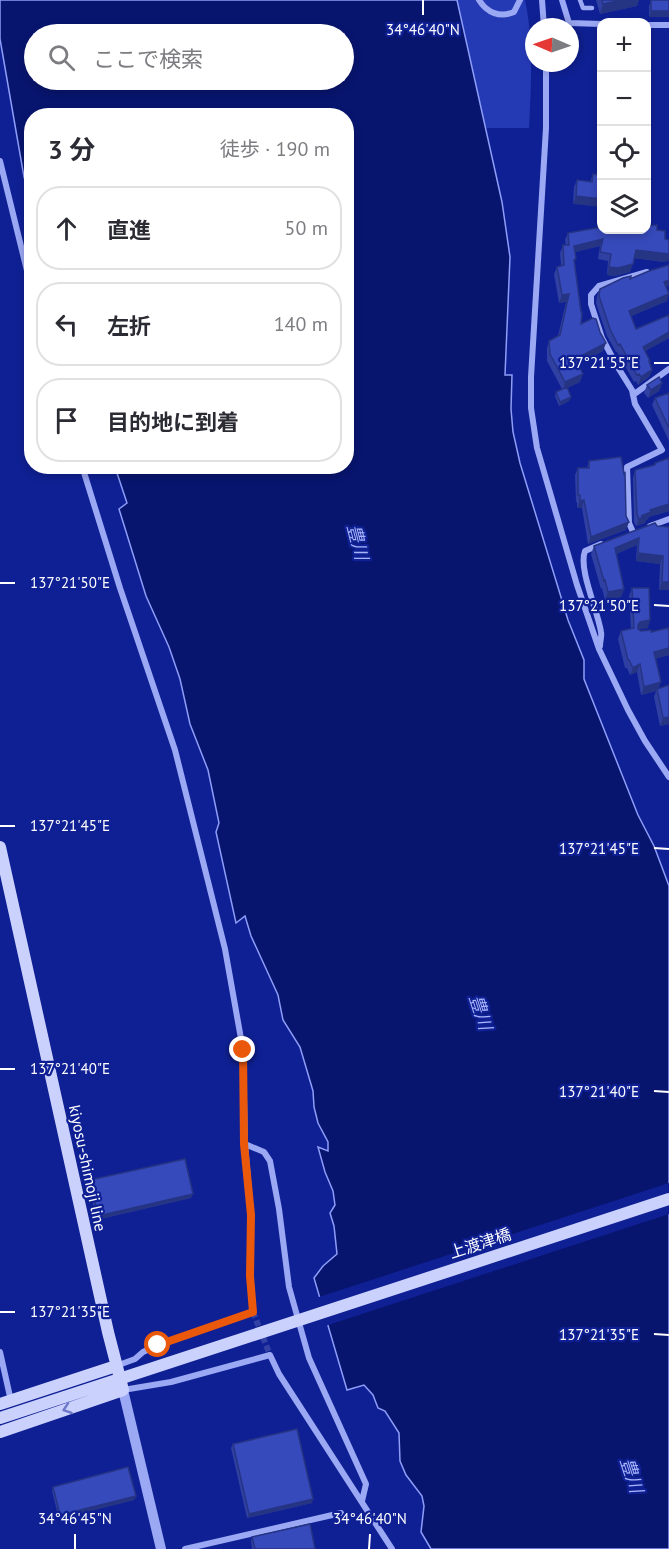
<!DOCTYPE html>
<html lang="ja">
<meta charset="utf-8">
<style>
:root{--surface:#fff;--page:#f2f2f3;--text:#2b2b33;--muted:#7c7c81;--line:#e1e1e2}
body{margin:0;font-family:"PT Sans","Noto Sans JP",sans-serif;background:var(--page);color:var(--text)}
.controls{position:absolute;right:18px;top:18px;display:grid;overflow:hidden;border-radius:12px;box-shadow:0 3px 9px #0003}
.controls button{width:54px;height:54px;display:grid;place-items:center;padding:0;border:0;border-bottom:2px solid var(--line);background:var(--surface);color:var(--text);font:30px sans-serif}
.compass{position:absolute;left:525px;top:18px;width:54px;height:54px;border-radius:50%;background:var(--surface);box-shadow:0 3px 9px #0003;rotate:272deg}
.stop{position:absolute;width:18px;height:18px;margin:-14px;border:4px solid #ea580c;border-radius:50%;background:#fff}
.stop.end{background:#ea580c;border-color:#fff;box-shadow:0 2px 6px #0008}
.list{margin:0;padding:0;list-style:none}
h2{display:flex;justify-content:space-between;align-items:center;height:78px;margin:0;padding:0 24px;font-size:26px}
h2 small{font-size:20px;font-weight:400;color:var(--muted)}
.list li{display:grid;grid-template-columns:39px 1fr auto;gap:18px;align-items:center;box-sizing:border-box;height:84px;margin:0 12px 12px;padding:0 12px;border:2px solid var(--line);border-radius:24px}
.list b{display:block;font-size:22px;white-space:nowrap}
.list em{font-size:20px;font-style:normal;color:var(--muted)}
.icon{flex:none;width:33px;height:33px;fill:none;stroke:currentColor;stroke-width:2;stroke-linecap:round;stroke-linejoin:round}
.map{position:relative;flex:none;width:669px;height:1549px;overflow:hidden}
.search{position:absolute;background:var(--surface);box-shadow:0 3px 9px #0003;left:24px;top:24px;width:330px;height:66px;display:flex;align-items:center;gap:15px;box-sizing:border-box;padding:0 21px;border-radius:33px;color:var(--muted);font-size:22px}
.panel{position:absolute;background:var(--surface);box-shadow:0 3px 9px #0003;left:24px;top:108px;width:330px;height:366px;border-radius:24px}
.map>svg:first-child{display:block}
.green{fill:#2439b4}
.water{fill:#08156f;stroke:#8d9df8;stroke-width:1.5;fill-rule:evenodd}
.pier{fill:#0f2094}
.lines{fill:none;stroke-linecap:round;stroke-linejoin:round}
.minor-tunnel{stroke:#3341a4;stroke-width:6;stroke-dasharray:6 3;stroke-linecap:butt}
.service{stroke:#9ba8f4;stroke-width:4.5}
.minor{stroke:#9ba8f4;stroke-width:6}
.tertiary{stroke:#9ba8f4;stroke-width:10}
.secondary{stroke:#cbd1fd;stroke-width:12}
.wall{fill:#2f40a2}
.shaded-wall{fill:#263484}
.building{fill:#374abc;stroke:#263484;stroke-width:1.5}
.oneway{stroke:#6d78c8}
.route{stroke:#ea580c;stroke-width:8}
.ticks{fill:none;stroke:#fff;stroke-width:2}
.labels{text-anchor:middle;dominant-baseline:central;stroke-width:4.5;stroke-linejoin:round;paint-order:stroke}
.street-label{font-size:16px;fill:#fff;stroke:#0f2094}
.water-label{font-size:18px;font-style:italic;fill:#a7b4fb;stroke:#0f2094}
.ticks-label{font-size:15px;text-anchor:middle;fill:#fff;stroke:#0f2094;stroke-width:4.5;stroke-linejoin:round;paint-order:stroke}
</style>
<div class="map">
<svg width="669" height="1549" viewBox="0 0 669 1549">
<rect width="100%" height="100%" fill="#0f2094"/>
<!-- green -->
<path class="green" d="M457,0H525C534,42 531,86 529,128H486Z"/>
<!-- water -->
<path class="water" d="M0,0H457L502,202L510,257L505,375H512L511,409L513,432L520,463L568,620L584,660V679L638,815L654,846L669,886V1549H431L421,1532L424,1506L422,1496L406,1475L400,1461L399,1433L385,1411L378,1408L373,1395L364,1385L347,1390L314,1278L323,1266L337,1254L334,1226L330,1213L335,1205L333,1191L325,1172L318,1147L328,1151V1142L318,1123L314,1107L313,1091L300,1047L283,1020L278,995L251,936L245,916L236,923L216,832L219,823L208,770L190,724L180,679L169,647L146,596L119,509L127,503L115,467L346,466V116H32L31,200L24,177L0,39ZM34,34H344V80H34Z"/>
<!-- pier -->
<path class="pier" d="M669,1183V1214L325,1326L316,1298Z"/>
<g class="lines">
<!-- minor-tunnel -->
<path class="minor-tunnel" d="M253,1312L270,1355"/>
<!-- service -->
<path class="service" d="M580,0L583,8H592"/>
<!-- minor -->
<path class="minor" d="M479,0C487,13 500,18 514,12L520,0
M542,0L544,27
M562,0L569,23L602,24
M646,25H669
M546,63V128L531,377V408L537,448L577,585L599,649L628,710L645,741L669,777
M0,161L32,291
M633,395L669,369
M82,466L120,588L175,750L225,949L243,1050L245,1144L251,1215L250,1276L253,1312L158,1345L143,1352L135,1359L116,1366
M650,526L669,519
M633,532L629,523L627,467L662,450L635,404L632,390L617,366L602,338L591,304V295L599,286L647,272
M600,646C600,641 602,636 601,632C598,611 578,569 585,551L601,544
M245,1144L264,1152L270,1161L279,1209L289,1287L309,1358L366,1484L362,1501
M0,1352L11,1401
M123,1390L171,1382L270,1355L279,1374L392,1549
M185,1549L341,1513"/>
<!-- tertiary -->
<path class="tertiary" d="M123,1390L161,1549"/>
<!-- secondary -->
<path class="secondary" d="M0,847L108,1332L123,1390L0,1432
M0,1404L116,1366
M0,1418L669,1199"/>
</g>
<!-- wall -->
<path class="wall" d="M596,0H639L637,6L600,14Z
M651,0H669L649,17V6Z
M593,174L602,175L573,204L574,187L577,180L590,182Z
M657,230L664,262L634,258L630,272L615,276L607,275L608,261L598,259L600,246L575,252V263L581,324L603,351L578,364L580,382L567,388L571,397L569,401L559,406L555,396L556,392L562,389L547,361V348L549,341L558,336L566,302L559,303L554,274L557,267L561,266L560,253L563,245H566L565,240L568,233Z
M630,279L666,287L667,301L631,316L636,329L669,338L645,351L650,361L649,363L652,370L649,377L638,385L636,381L634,382L617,352H616L607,336L596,303L597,296L600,289Z
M662,383L659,391L648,398L644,393L647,385Z
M669,393V441L652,405L655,398Z
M669,458V511L649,517L648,519L646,520L645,523L636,526L634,522L633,478L635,470L654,465L655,463Z
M589,461L626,530L588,544L582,508H577V502H576L575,475L578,468H587Z
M657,526L669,527V590H659L660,564L636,561L637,545L616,554L624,589L621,597L605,600L602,588L601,589L591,554L594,546Z
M632,588L648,628L639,629L641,631L669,632V655L655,659L659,688L669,724L660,726L654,697L656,691L641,695L637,672L630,675L627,668H625L618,639L621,631L631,629L629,596Z
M90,1180L191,1198L96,1220L89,1184Z
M233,1444L312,1503L247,1518L231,1448Z
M53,1487L136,1496L134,1500L59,1519L52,1491Z
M252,1537L315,1549H252L251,1541Z"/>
<!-- shaded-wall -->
<path class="shaded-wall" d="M622,0H639L637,6L600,14L603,4Z
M651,11H669V17H649Z
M576,196L602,199V207L573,204Z
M603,239L600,246L572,253L574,246Z
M636,250L669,254V261L664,262L633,258Z
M633,264L630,272L615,276L607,275L609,267Z
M669,280V286L661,290L664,282Z
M569,294L566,302L559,303L562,295Z
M669,294L667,301L627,318L629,311Z
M669,332V338L640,354L643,347Z
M606,343L603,351L572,366L575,359Z
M652,370L649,377L638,385L641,377Z
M583,374L580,382L563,390L565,382Z
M662,383L659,391L648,398L651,390Z
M571,397L569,401L559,406L560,402Z
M584,500L582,508H577L580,501Z
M669,504V511L649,517L648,519L646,520L645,523L636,526L639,519L650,510Z
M629,522L626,530L588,544L591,537Z
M639,538L637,545L612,556L615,548Z
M638,553L663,556L660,564L636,561Z
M662,582H669V590H659Z
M624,589L621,597L605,600L608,592Z
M650,620L648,628L637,630L638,625L640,622Z
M669,648V655L651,660L654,652Z
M640,664L637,672L630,675L633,668Z
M661,682L658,690L657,689L656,691L641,695L644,687Z
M669,717V724L660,726L663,718Z
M193,1194L191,1198L96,1220L98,1216Z
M136,1496L134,1500L59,1519L60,1515Z
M313,1499L312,1503L247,1518L249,1514Z"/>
<!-- building -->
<path class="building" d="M602,0H622L603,4Z
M651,0H669V11H651Z
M593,174L602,175V199L576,196L577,180L592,182Z
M657,225V230L665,231V239L669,240V254L636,250L633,264L618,268L609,267L611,254L600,252L603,239L574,246L576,259L574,260L581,312H582L581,324L593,318L596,319L600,332L606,343L575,359L583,374L565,382L550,354L549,341L560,335L569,294L562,295L557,267L564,265L563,245H569L568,233L602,227V230H646V226Z
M669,265V280L664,282L669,294L629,311L636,329L669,315V332L643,347L650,361H649L652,370L641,377L639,374L637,375L620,344L618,345L610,329L599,296L600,289L623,278L631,276L630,279L649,271Z
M659,377L662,383L651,390L647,385Z
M567,387L571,397L560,402L556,392Z
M669,393V428L655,398Z
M621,457L624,474L625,473L626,516L629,522L591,537L584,500L580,501V495H578V468H589V461Z
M669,458V504L650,510L651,512L641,516L648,515L639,519L637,514L635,470L655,465V463L658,462Z
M655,523L657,526L669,527V582H662L663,556L638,553L639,538L615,548L624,589L608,592L605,580L604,581L594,546Z
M632,588H649L650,620L640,622L638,625V629L641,631L651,630V632L668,628L669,632V648L654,652L661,682L644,687L640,664L633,668L629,660H628L621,631L634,628Z
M669,685V717L663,718L657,689Z
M185,1159L193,1194L98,1216L90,1180Z
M297,1429L313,1499L249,1514L233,1444Z
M128,1467L136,1496L60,1515L53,1487Z
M310,1524L315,1549H255L252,1537Z"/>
<!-- one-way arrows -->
<defs><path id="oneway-chevron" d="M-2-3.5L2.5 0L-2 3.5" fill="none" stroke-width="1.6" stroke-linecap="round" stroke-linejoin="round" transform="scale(1.5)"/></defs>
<use class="oneway" href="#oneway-chevron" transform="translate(67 1409) rotate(161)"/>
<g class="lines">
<!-- route -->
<path class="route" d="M158,1345L253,1312L250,1276L251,1215L244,1144L243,1050"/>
</g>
<!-- ticks -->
<path class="ticks" d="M423,15V0M654,363H669M0,583H15M654,605L669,606M0,826H15M654,848L669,849M0,1069H15M654,1091L669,1092M0,1312H15M654,1334L669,1335M75,1549V1534M369,1549L370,1534"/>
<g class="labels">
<!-- street labels -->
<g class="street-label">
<text transform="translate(88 1168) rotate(78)">kiyosu-shimoji line</text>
<text transform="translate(480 1243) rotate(-18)">上渡津橋</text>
</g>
<!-- water labels -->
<g class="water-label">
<text transform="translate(358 542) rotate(76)">豊川</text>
<text transform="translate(481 1012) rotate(72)">豊川</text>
<text transform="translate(632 1475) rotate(72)">豊川</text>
</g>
</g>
<g class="ticks-label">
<text x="423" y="35">34°46'40"N</text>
<text x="599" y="368">137°21'55"E</text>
<text x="70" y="588">137°21'50"E</text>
<text x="599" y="611">137°21'50"E</text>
<text x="70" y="831">137°21'45"E</text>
<text x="599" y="854">137°21'45"E</text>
<text x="70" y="1074">137°21'40"E</text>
<text x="599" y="1097">137°21'40"E</text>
<text x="70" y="1317">137°21'35"E</text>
<text x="599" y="1340">137°21'35"E</text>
<text x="75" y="1524">34°46'45"N</text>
<text x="370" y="1524">34°46'40"N</text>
</g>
</svg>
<div class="controls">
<button>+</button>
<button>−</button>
<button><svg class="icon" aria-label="locate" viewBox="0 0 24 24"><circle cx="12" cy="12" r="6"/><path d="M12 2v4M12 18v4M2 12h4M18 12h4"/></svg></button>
<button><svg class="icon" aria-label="layers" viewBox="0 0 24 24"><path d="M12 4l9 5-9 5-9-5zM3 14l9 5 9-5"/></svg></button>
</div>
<svg class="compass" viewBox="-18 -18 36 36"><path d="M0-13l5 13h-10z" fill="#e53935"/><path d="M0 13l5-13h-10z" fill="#7c7c81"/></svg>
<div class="stop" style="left:158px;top:1345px"></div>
<div class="stop end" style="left:243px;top:1050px"></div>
<div class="search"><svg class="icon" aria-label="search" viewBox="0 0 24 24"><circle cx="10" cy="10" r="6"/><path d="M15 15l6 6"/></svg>ここで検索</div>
<section class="panel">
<h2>3 分<small>徒歩 · 190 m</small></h2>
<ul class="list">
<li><svg class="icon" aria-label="ahead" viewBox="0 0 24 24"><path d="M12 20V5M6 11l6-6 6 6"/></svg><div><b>直進</b></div><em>50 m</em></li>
<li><svg class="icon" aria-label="left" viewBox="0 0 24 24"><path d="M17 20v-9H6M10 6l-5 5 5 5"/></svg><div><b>左折</b></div><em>140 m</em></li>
<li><svg class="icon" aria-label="arrive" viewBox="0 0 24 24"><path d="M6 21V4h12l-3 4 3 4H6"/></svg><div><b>目的地に到着</b></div></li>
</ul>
</section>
</div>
